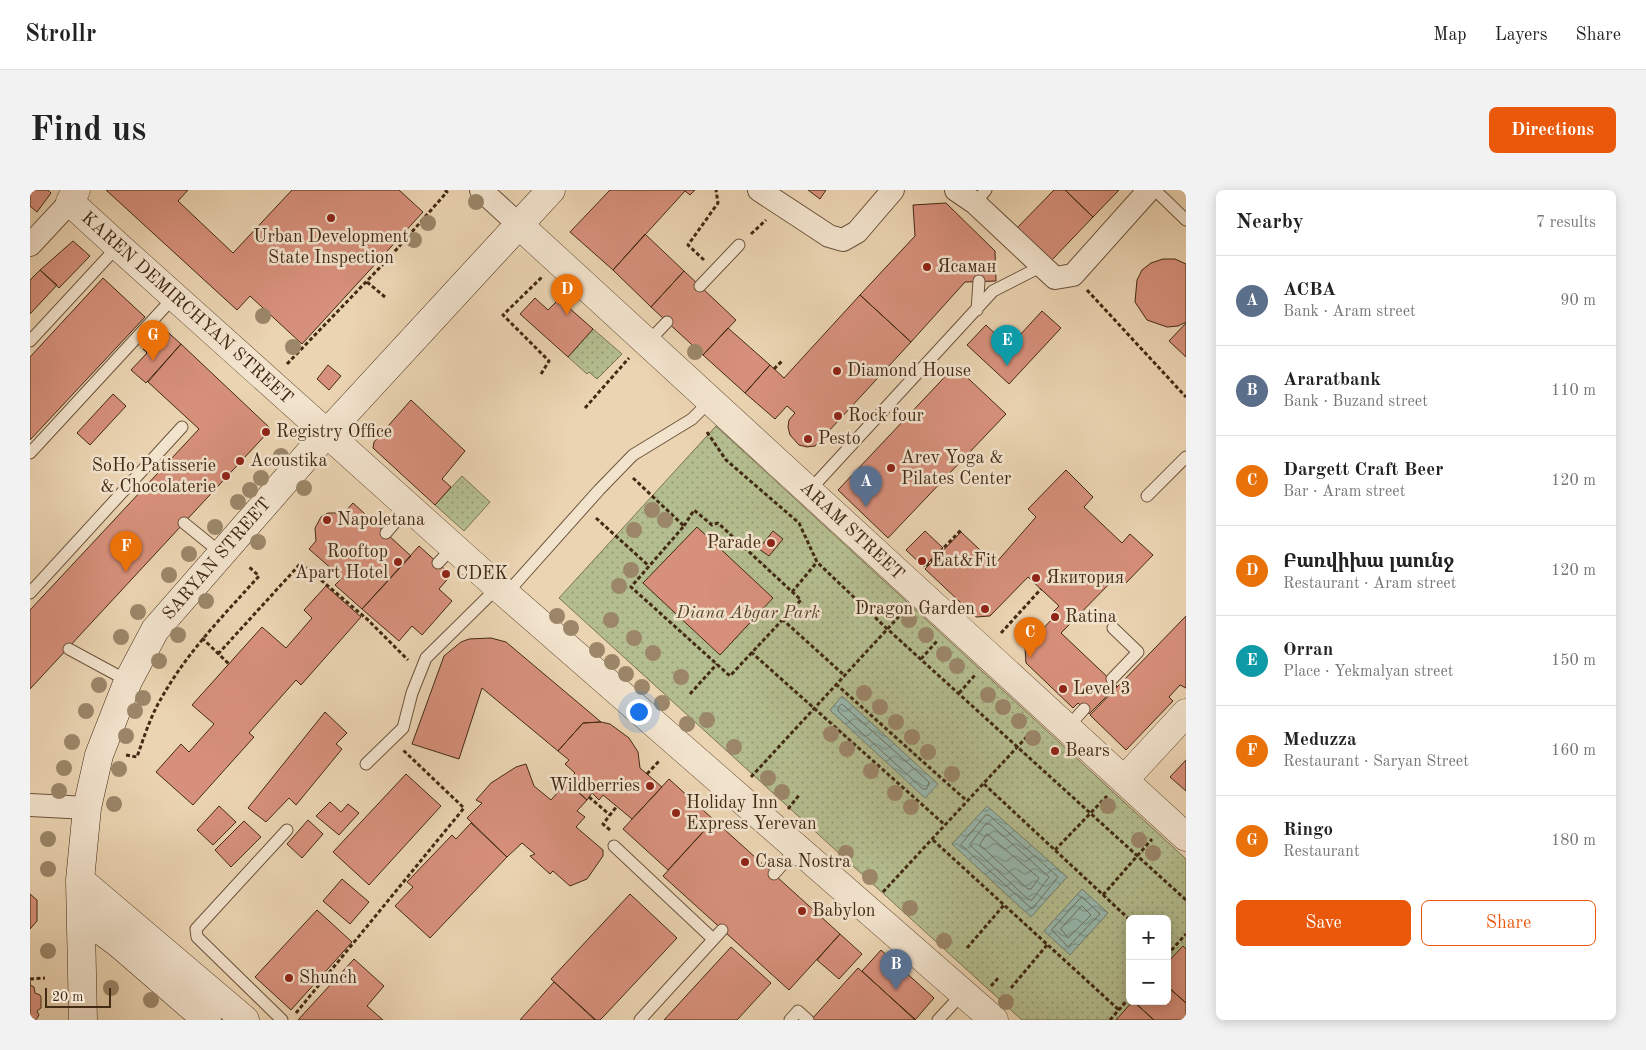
<!DOCTYPE html>
<meta charset="utf-8">
<style>
:root{--surface:#fff;--page:#f2f2f2;--text:#222;--muted:#767676;--line:#e0e0e0;--accent:#ea580c}
body{margin:0;font-family:"Old Standard TT","Noto Serif Armenian",serif;background:var(--page);color:var(--text)}
.controls{position:absolute;right:15px;bottom:15px;display:grid;overflow:hidden;border-radius:8px;box-shadow:0 2px 12px #0003}
.controls button{width:45px;height:45px;display:grid;place-items:center;padding:0;border:0;border-bottom:1px solid var(--line);background:var(--surface);color:var(--text);font:25px sans-serif}
.scale{position:absolute;left:15px;bottom:12px;width:66px;box-sizing:border-box;padding-left:5px;border:2px solid #432a14;border-top:0;font-size:14px;line-height:18px;white-space:nowrap;color:#432a14;-webkit-text-stroke:4px #f2e3cd;paint-order:stroke}
.you{position:absolute;left:608px;top:521px;width:18px;height:18px;margin:-12px;border:4px solid #fff;border-radius:50%;background:#1a73e8;box-shadow:0 0 0 8px #1a73e833}
.badge{display:grid;place-items:center;width:32px;height:32px;border-radius:50%;background:var(--accent);color:#fff;font-size:16px;font-weight:700}
.pin{position:absolute;translate:-50% -41px;filter:drop-shadow(0 1px 2px #0008)}
.pin::after{content:'';position:absolute;top:26px;width:18px;height:15px;background:inherit;clip-path:polygon(0 0,100% 0,50% 100%)}
.list{margin:0;padding:0;list-style:none}
h2{display:flex;justify-content:space-between;align-items:center;height:65px;margin:0;padding:0 20px;font-size:21px}
h2 small{font-size:16px;font-weight:400;color:var(--muted)}
.list li{display:grid;grid-template-columns:32px 1fr auto;gap:15px;align-items:center;box-sizing:border-box;height:90px;padding:0 20px;border-top:1px solid var(--line)}
.list b{display:block;font-size:19px;white-space:nowrap}
.list p{margin:0;font-size:16px;white-space:nowrap;color:var(--muted)}
.list em{font-size:16px;font-style:normal;color:var(--muted)}
.actions{display:flex;gap:10px;padding:15px 20px}
.actions a{flex:1;padding:11px 0;border:1px solid var(--accent);border-radius:8px;text-align:center;font-size:18px;color:var(--accent)}
.actions .main{background:var(--accent);color:#fff}
.map{position:relative;flex:none;width:1156px;height:830px;overflow:hidden;border-radius:8px}
header{display:flex;align-items:center;gap:30px;box-sizing:border-box;height:70px;padding:0 25px;background:var(--surface);border-bottom:1px solid var(--line)}
header strong{font-size:24px}
nav{display:flex;gap:28px;margin-inline-start:auto;font-size:18px}
.intro{display:flex;align-items:center;justify-content:space-between;box-sizing:border-box;height:120px;padding:0 30px}
h1{margin:0;font-size:35px}
.button{padding:12px 22px;border-radius:8px;background:var(--accent);color:#fff;font-size:18px;font-weight:700}
main{display:flex;gap:30px;padding:0 30px}
aside{flex:1;background:var(--surface);border-radius:8px;box-shadow:0 2px 12px #0003}
.map>svg:first-child{display:block}
.grass{fill:url(#grass-dots);stroke:#7c7452;fill-rule:evenodd}
.water{fill:url(#water-waves);stroke:#767f70}
.lines{fill:none;stroke-linecap:round;stroke-linejoin:round}
.shore{stroke:#6e7160;stroke-width:1}
.building{fill:#d7907b;stroke:#432a14}
.service-casing{stroke:#6d543c;stroke-width:13}
.minor-casing{stroke:#6d543c;stroke-width:24}
.tertiary-casing{stroke:#6d543c;stroke-width:29}
.secondary-casing{stroke:#432a14;stroke-width:29}
.path{stroke:#432a14;stroke-width:3;stroke-dasharray:4 2.5;stroke-linecap:butt}
.service{stroke:#f2e3cd;stroke-width:11}
.minor{stroke:#f2e3cd;stroke-width:22}
.tertiary{stroke:#f2e3cd;stroke-width:28}
.secondary{stroke:#f2e3cd;stroke-width:28}
.tree{fill:#9b8669}
.poi-dot{fill:#8f2418;stroke:#f2e3cd;stroke-width:2}
.labels{text-anchor:middle;dominant-baseline:central;stroke-width:5;stroke-linejoin:round;paint-order:stroke}
.poi-label{font-size:18px;fill:#432a14;stroke:#f2e3cd;text-anchor:start}
.street-label{font-size:18px;fill:#432a14;stroke:#f2e3cd}
.park-label{font-size:18px;font-style:italic;fill:#5a472d;stroke:#f2e3cd}
</style>
<header>
<strong>Strollr</strong>
<nav><a>Map</a><a>Layers</a><a>Share</a></nav>
</header>
<div class="intro"><h1>Find us</h1><a class="button">Directions</a></div>
<main>
<div class="map">
<svg width="1156" height="830" viewBox="0 0 1156 830">
<defs>
<pattern id="grass-dots" width="8" height="8" patternUnits="userSpaceOnUse" patternTransform="scale(1.25)"><rect width="8" height="8" fill="#b4bd8f"/><path d="M2 2h.1M6 6h.1" fill="none" stroke="#949a74" stroke-width="1.8" stroke-linecap="round"/></pattern>
<pattern id="water-waves" width="16" height="10" patternUnits="userSpaceOnUse" patternTransform="scale(1.25)"><rect width="16" height="10" fill="#98b8ad"/><path d="M0 5q4-4 8 0t8 0" fill="none" stroke="#7e968c"/></pattern>
</defs>
<rect width="100%" height="100%" fill="#ebd4b2"/>
<filter id="stains"><feTurbulence type="fractalNoise" baseFrequency=".004" numOctaves="4"/><feColorMatrix values="0 0 0 0 .2 0 0 0 0 .09 0 0 0 0 .02 0 0 0 .5 -.17"/></filter>
<radialGradient id="worn" r=".72"><stop offset=".6" stop-color="#630" stop-opacity="0"/><stop offset="1" stop-color="#630" stop-opacity=".3"/></radialGradient>
<!-- grass -->
<path class="grass" d="M563,139L592,164L567,189L559,182L557,184L538,167Z
M686,236L1156,669V830H992L529,408ZM1100,729H1137V811H1100Z
M432,286L460,312L434,341L405,315Z"/>
<!-- water -->
<path class="water" d="M812,506L908,594L895,608L800,520Z
M957,616L1037,687L1001,727L922,654Z
M1052,699L1078,723L1040,765L1014,741Z"/>
<g class="lines">
<!-- shore -->
<path class="shore" d="M812,514L899,592L897,599H893L808,521V518Z
M956,625H959L1028,687L1002,719L931,655Z
M956,634H960L1019,687L1002,710H999L940,655Z
M957,644L1009,688L1001,699H998L950,655Z
M1052,707L1070,724L1038,757L1022,740Z
M1052,716L1061,725L1038,748L1031,739Z"/>
</g>
<!-- building -->
<path class="building" d="M0,0H18L21,3L7,22L0,16Z
M76,0H158L148,11L203,63L262,0H369L393,22L272,154L220,106L207,120Z
M580,0H665L660,5L655,1L583,80L540,42Z
M778,0H796L790,9Z
M1024,0H1035L1063,27L1020,72L985,40Z
M1035,0H1089L1063,27Z
M916,13L965,61L966,91L935,92L881,152L830,105L885,46L883,15Z
M615,44L654,81L621,117L583,80Z
M43,51L60,66L29,98L10,80Z
M1133,69H1145L1156,74V132L1148,136L1137,137L1117,130L1105,112L1107,90L1112,80L1121,73Z
M10,80L27,95L0,124V90Z
M654,81L706,130L673,165L621,117Z
M73,88L115,127L0,250V167Z
M830,105L881,152L785,256L777,257L769,255L760,245L758,237L759,230L765,223L757,216L745,229L715,203L740,175L754,188Z
M505,108L518,120L529,109L563,139L538,167L490,124Z
M1012,121L1031,138L979,194L937,155L956,135L979,157Z
M1156,133V167L1139,151Z
M132,137L151,154L116,193L101,180L117,163L113,159Z
M698,138L740,175L715,203L673,165Z
M151,154L241,239L0,499V420L169,239L118,192Z
M298,175L311,186L299,200L287,189Z
M925,176L976,224L858,348L808,300Z
M83,204L96,216L60,255L47,243Z
M381,210L435,261L412,289L421,297L405,315L343,258L344,252Z
M1036,280L1063,307L1054,317L1092,353L1100,344L1123,365L1096,393L1088,385L1031,443L1087,496L1059,524L1048,513L1043,518L996,473L995,458L1023,428L1020,425L1029,416L998,387L960,426L946,427L895,379L931,342L965,374L1006,327L998,319Z
M323,313L381,366L332,419L305,395L312,388L279,359L286,351L285,338L291,327L298,323H314Z
M667,337L743,408L690,465L613,393Z
M743,341L753,349L739,366L729,359Z
M895,341L913,358L894,377L876,360Z
M389,356L421,385L409,399L422,411L392,445L382,436L369,451L332,419Z
M296,396L331,427L271,495L266,490L219,543L224,547L163,615L126,582L151,554L159,562L184,534L162,515L232,437L256,458L282,428L274,420Z
M1156,426V498L1150,495L1139,507L1143,511L1096,560L1060,525Z
M461,448L476,452L571,532L553,533L528,561L452,498L429,569L382,554L414,466L431,452L439,449Z
M295,522L317,543L306,554L312,559L266,615L259,608L236,632L218,618Z
M571,532L580,534L599,548L608,562L610,578L632,597L602,629L573,605L569,610L562,603L557,610L537,592L545,583L535,574L539,570L528,561L553,533Z
M1156,570V601L1140,587Z
M496,574L504,596L521,610L537,592L557,610L547,621L555,627L546,637L573,660V666L557,689L540,696L523,681L520,684L500,666L505,664L492,653L477,667L437,628L452,613L446,610L461,593L486,577Z
M376,584L411,616L339,695L303,662Z
M639,589L684,630L638,680L593,639Z
M300,612L311,622L318,614L329,623L309,645L286,626Z
M189,616L206,632L183,655L167,640Z
M278,630L293,644L272,668L257,654Z
M684,630L810,744L759,800L633,686Z
M214,631L231,647L201,677L185,660Z
M441,633L477,667L400,748L365,716L383,697L377,692L422,645L426,649Z
M312,689L339,712L320,734L293,711Z
M0,704L7,710V731L0,739Z
M600,704L647,748L574,826L570,830H566L521,789Z
M287,720L322,752L261,820L225,787Z
M810,744L832,764L809,789L787,770Z
M1153,756L1156,759V813L1137,796V773Z
M701,757L741,793L707,830H634Z
M851,760L904,808L885,830L832,781Z
M324,769L354,796L337,816L353,830H268Z
M828,778L886,830H781Z
M0,791V795L4,797L5,803L10,805L11,807V818L7,821L9,825L6,830H0Z
M524,792L565,830H490Z
M1137,796L1156,813V830H1124L1103,811H1137Z
M1103,811L1124,830H1086Z"/>
<g class="lines">
<defs>
<path id="service" d="M1125,0L1156,30
M945,13L956,0
M670,96L709,55
M947,120L949,91
M0,151L88,56
M617,153L637,132
M0,263L144,107
M779,301L963,101L1012,76
M1117,306L1156,267
M154,333L191,363
M356,343L378,317
M408,373L423,357
M0,403L152,237
M477,403L569,300L603,265L662,229L680,211
M39,459L98,491
M1082,489L1108,462L1083,438
M1037,538L1054,519
M336,574L373,538L382,503L396,468L468,397
M584,656L683,749
M744,684L767,658
M252,830L167,747L166,739L257,640
M610,830L692,740
M760,830L768,821L778,830
M908,830L934,802"/>
<path id="minor" d="M451,0L488,34
M729,0L799,46L813,50L827,42L863,0
M926,0L945,13L1025,88L1043,85L1119,0
M0,55L40,12
M0,615L57,618"/>
<path id="tertiary" d="M46,0L40,12L88,56L468,397L964,830
M488,34L1156,647
M1094,590L1156,523"/>
<path id="secondary" d="M50,690L215,830
M51,726L88,753L177,830
M53,830L50,690L57,618L69,565L98,491L125,440L296,244L521,0"/>
</defs>
<!-- service casing -->
<use href="#service" class="service-casing"/>
<!-- minor casing -->
<use href="#minor" class="minor-casing"/>
<!-- tertiary casing -->
<use href="#tertiary" class="tertiary-casing"/>
<!-- secondary casing -->
<use href="#secondary" class="secondary-casing"/>
<!-- path -->
<path class="path" d="M721,44L736,30
M674,70L658,55L688,13L686,0
M337,92L355,107
M1057,100L1156,207
M257,174L358,69L417,2L415,0
M744,179L752,171
M511,184L519,171L473,125L512,87
M555,218L599,168
M677,242L696,270L769,333L787,372L853,435L1156,710
M603,288L654,336L601,397L700,486L771,410L688,333L682,335L664,320L654,336
M566,328L619,376
M896,376L932,339
M762,402L787,372
M752,429L814,485
M971,443L1011,399
M172,448L199,474
M721,462L915,635
M188,464L271,373L338,430L378,470
M891,469L907,451
M806,494L937,611
M929,503L945,485
M660,504L687,474
M96,565L107,567C114,547 121,525 132,507C158,461 194,425 229,386L218,376
M617,584L630,570
M721,587L874,421
M954,594L1100,730
M559,607L580,625
M758,619L770,604
M580,640L573,634L587,616
M903,650L1089,820
M1025,660L1077,606
M853,702L1003,540
M1073,705L1122,649
M937,758L974,715
M1137,765L1156,744
M0,789L15,788
M961,796L969,787
M981,798L1017,755
M266,823L434,618L373,560
M1080,830L1100,807"/>
<!-- service -->
<use href="#service" class="service"/>
<!-- minor -->
<use href="#minor" class="minor"/>
<!-- tertiary -->
<use href="#tertiary" class="tertiary"/>
<!-- secondary -->
<use href="#secondary" class="secondary"/>
</g>
<!-- trees -->
<g class="tree">
<circle cx="446" cy="12" r="8"/>
<circle cx="398" cy="33" r="8"/>
<circle cx="384" cy="50" r="8"/>
<circle cx="233" cy="126" r="8"/>
<circle cx="263" cy="157" r="8"/>
<circle cx="665" cy="162" r="8"/>
<circle cx="251" cy="266" r="8"/>
<circle cx="231" cy="288" r="8"/>
<circle cx="274" cy="298" r="8"/>
<circle cx="220" cy="300" r="8"/>
<circle cx="208" cy="312" r="8"/>
<circle cx="622" cy="320" r="8"/>
<circle cx="635" cy="330" r="8"/>
<circle cx="185" cy="337" r="8"/>
<circle cx="604" cy="340" r="8"/>
<circle cx="228" cy="352" r="8"/>
<circle cx="159" cy="364" r="8"/>
<circle cx="601" cy="380" r="8"/>
<circle cx="139" cy="385" r="8"/>
<circle cx="589" cy="396" r="8"/>
<circle cx="176" cy="411" r="8"/>
<circle cx="108" cy="422" r="8"/>
<circle cx="527" cy="426" r="8"/>
<circle cx="581" cy="430" r="8"/>
<circle cx="879" cy="430" r="8"/>
<circle cx="541" cy="438" r="8"/>
<circle cx="148" cy="445" r="8"/>
<circle cx="896" cy="445" r="8"/>
<circle cx="91" cy="447" r="8"/>
<circle cx="604" cy="448" r="8"/>
<circle cx="567" cy="460" r="8"/>
<circle cx="623" cy="463" r="8"/>
<circle cx="914" cy="464" r="8"/>
<circle cx="129" cy="471" r="8"/>
<circle cx="582" cy="472" r="8"/>
<circle cx="927" cy="476" r="8"/>
<circle cx="596" cy="484" r="8"/>
<circle cx="651" cy="487" r="8"/>
<circle cx="69" cy="495" r="8"/>
<circle cx="612" cy="497" r="8"/>
<circle cx="834" cy="503" r="8"/>
<circle cx="958" cy="505" r="8"/>
<circle cx="113" cy="508" r="8"/>
<circle cx="632" cy="513" r="8"/>
<circle cx="850" cy="517" r="8"/>
<circle cx="973" cy="517" r="8"/>
<circle cx="56" cy="521" r="8"/>
<circle cx="105" cy="521" r="8"/>
<circle cx="677" cy="530" r="8"/>
<circle cx="989" cy="531" r="8"/>
<circle cx="866" cy="532" r="8"/>
<circle cx="657" cy="534" r="8"/>
<circle cx="801" cy="544" r="8"/>
<circle cx="96" cy="546" r="8"/>
<circle cx="882" cy="547" r="8"/>
<circle cx="1003" cy="548" r="8"/>
<circle cx="42" cy="552" r="8"/>
<circle cx="704" cy="557" r="8"/>
<circle cx="817" cy="559" r="8"/>
<circle cx="898" cy="562" r="8"/>
<circle cx="34" cy="578" r="8"/>
<circle cx="89" cy="579" r="8"/>
<circle cx="841" cy="581" r="8"/>
<circle cx="922" cy="584" r="8"/>
<circle cx="738" cy="588" r="8"/>
<circle cx="29" cy="601" r="8"/>
<circle cx="752" cy="602" r="8"/>
<circle cx="865" cy="603" r="8"/>
<circle cx="84" cy="614" r="8"/>
<circle cx="1078" cy="616" r="8"/>
<circle cx="881" cy="617" r="8"/>
<circle cx="18" cy="649" r="8"/>
<circle cx="1109" cy="650" r="8"/>
<circle cx="816" cy="663" r="8"/>
<circle cx="1123" cy="663" r="8"/>
<circle cx="18" cy="679" r="8"/>
<circle cx="840" cy="687" r="8"/>
<circle cx="880" cy="718" r="8"/>
<circle cx="914" cy="751" r="8"/>
<circle cx="18" cy="761" r="8"/>
<circle cx="81" cy="798" r="8"/>
<circle cx="121" cy="810" r="8"/>
<circle cx="976" cy="812" r="8"/>
</g>
<!-- markers -->
<g class="poi-dot">
<circle cx="301" cy="28" r="5"/>
<circle cx="897" cy="77" r="5"/>
<circle cx="807" cy="181" r="5"/>
<circle cx="808" cy="226" r="5"/>
<circle cx="236" cy="242" r="5"/>
<circle cx="778" cy="249" r="5"/>
<circle cx="210" cy="271" r="5"/>
<circle cx="861" cy="278" r="5"/>
<circle cx="196" cy="286" r="5"/>
<circle cx="297" cy="330" r="5"/>
<circle cx="741" cy="353" r="5"/>
<circle cx="892" cy="371" r="5"/>
<circle cx="368" cy="372" r="5"/>
<circle cx="416" cy="384" r="5"/>
<circle cx="1006" cy="388" r="5"/>
<circle cx="955" cy="419" r="5"/>
<circle cx="1025" cy="427" r="5"/>
<circle cx="1033" cy="499" r="5"/>
<circle cx="1025" cy="561" r="5"/>
<circle cx="620" cy="596" r="5"/>
<circle cx="646" cy="623" r="5"/>
<circle cx="715" cy="672" r="5"/>
<circle cx="772" cy="721" r="5"/>
<circle cx="259" cy="788" r="5"/>
</g>
<g class="labels">
<!-- poi labels -->
<g class="poi-label">
<text x="301" y="47" text-anchor="middle">Urban Development<tspan x="301" dy="21">State Inspection</tspan></text>
<text x="907" y="77">Ясаман</text>
<text x="817" y="181">Diamond House</text>
<text x="818" y="226">Rock four</text>
<text x="246" y="242">Registry Office</text>
<text x="788" y="249">Pesto</text>
<text x="871" y="268">Arev Yoga &amp;<tspan x="871" dy="21">Pilates Center</tspan></text>
<text x="220" y="271">Acoustika</text>
<text x="186" y="276" text-anchor="end">SoHo Patisserie<tspan x="186" dy="21">&amp; Chocolaterie</tspan></text>
<text x="307" y="330">Napoletana</text>
<text x="731" y="353" text-anchor="end">Parade</text>
<text x="358" y="362" text-anchor="end">Rooftop<tspan x="358" dy="21">Apart Hotel</tspan></text>
<text x="902" y="371">Eat&amp;Fit</text>
<text x="426" y="384">CDEK</text>
<text x="1016" y="388">Якитория</text>
<text x="945" y="419" text-anchor="end">Dragon Garden</text>
<text x="1035" y="427">Ratina</text>
<text x="1043" y="499">Level 3</text>
<text x="1035" y="561">Bears</text>
<text x="610" y="596" text-anchor="end">Wildberries</text>
<text x="656" y="613">Holiday Inn<tspan x="656" dy="21">Express Yerevan</tspan></text>
<text x="725" y="672">Casa Nostra</text>
<text x="782" y="721">Babylon</text>
<text x="269" y="788">Shunch</text>
</g>
<!-- street labels -->
<g class="street-label">
<text transform="translate(157 118) rotate(42)">KAREN DEMIRCHYAN STREET</text>
<text transform="translate(822 341) rotate(43)">ARAM STREET</text>
<text transform="translate(187 369) rotate(-49)">SARYAN STREET</text>
</g>
<!-- park labels -->
<g class="park-label">
<text x="718" y="423">Diana Abgar Park</text>
</g>
</g>
<rect width="100%" height="100%" filter="url(#stains)"/>
<rect width="100%" height="100%" fill="url(#worn)"/>
</svg>
<div class="controls">
<button>+</button>
<button>−</button>
</div>
<div class="scale">20 m</div>
<div class="you"></div>
<div class="pin badge" style="left:836px;top:317px;background:#5c6f8a">A</div>
<div class="pin badge" style="left:866px;top:800px;background:#5c6f8a">B</div>
<div class="pin badge" style="left:1000px;top:468px;background:#e8710a">C</div>
<div class="pin badge" style="left:537px;top:125px;background:#e8710a">D</div>
<div class="pin badge" style="left:977px;top:176px;background:#0f9aa8">E</div>
<div class="pin badge" style="left:96px;top:382px;background:#e8710a">F</div>
<div class="pin badge" style="left:123px;top:171px;background:#e8710a">G</div>
</div>
<aside>
<h2>Nearby<small>7 results</small></h2>
<ul class="list">
<li><span class="badge" style="background:#5c6f8a">A</span><div><b>ACBA</b><p>Bank · Aram street</p></div><em>90 m</em></li>
<li><span class="badge" style="background:#5c6f8a">B</span><div><b>Araratbank</b><p>Bank · Buzand street</p></div><em>110 m</em></li>
<li><span class="badge" style="background:#e8710a">C</span><div><b>Dargett Craft Beer</b><p>Bar · Aram street</p></div><em>120 m</em></li>
<li><span class="badge" style="background:#e8710a">D</span><div><b>Բառվիխա լաունջ</b><p>Restaurant · Aram street</p></div><em>120 m</em></li>
<li><span class="badge" style="background:#0f9aa8">E</span><div><b>Orran</b><p>Place · Yekmalyan street</p></div><em>150 m</em></li>
<li><span class="badge" style="background:#e8710a">F</span><div><b>Meduzza</b><p>Restaurant · Saryan Street</p></div><em>160 m</em></li>
<li><span class="badge" style="background:#e8710a">G</span><div><b>Ringo</b><p>Restaurant</p></div><em>180 m</em></li>
</ul>
<div class="actions"><a class="main">Save</a><a>Share</a></div>
</aside>
</main>
